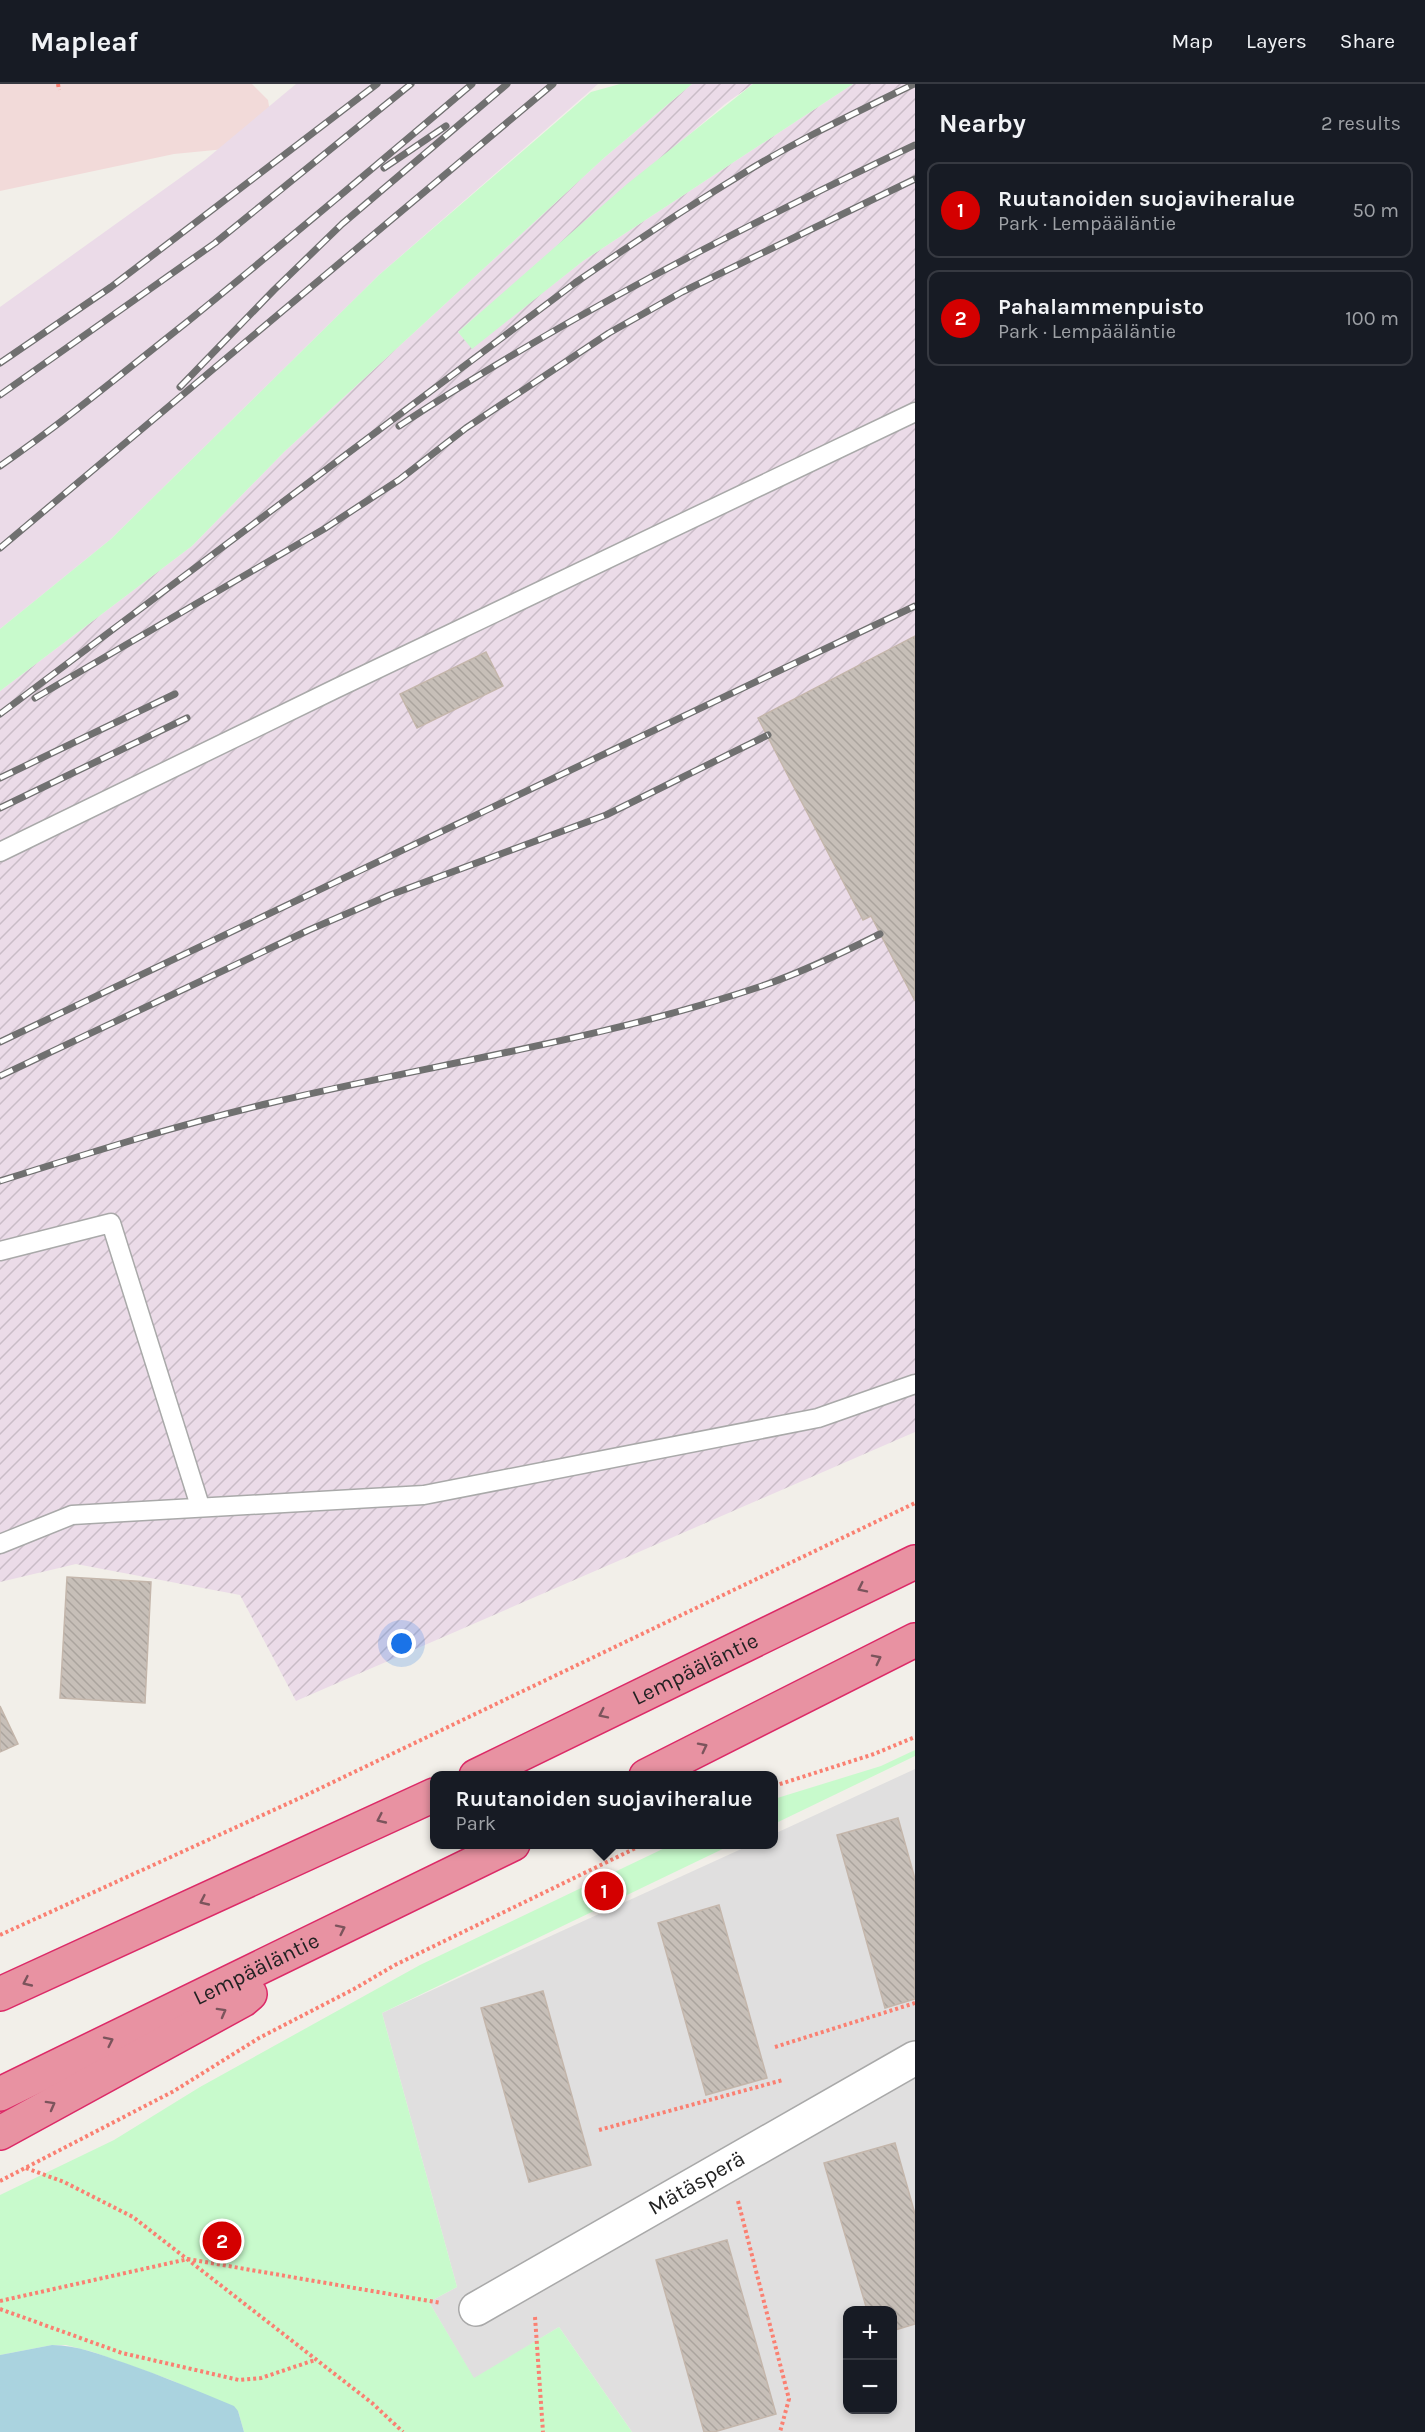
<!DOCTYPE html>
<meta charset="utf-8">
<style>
:root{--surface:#171b24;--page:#20242c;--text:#f1f3f6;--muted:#9ea1a6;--line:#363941;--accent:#d40000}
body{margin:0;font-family:Karla,sans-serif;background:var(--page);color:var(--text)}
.controls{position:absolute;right:18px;bottom:18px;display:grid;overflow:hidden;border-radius:12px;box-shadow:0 3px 9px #0003}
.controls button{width:54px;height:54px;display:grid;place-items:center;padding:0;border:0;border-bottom:2px solid var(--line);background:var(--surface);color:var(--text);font:30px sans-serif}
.you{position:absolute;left:402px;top:1560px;width:21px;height:21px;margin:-15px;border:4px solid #fff;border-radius:50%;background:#1a73e8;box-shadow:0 0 0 9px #1a73e833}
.badge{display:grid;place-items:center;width:39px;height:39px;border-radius:50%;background:var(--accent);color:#fff;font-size:20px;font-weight:700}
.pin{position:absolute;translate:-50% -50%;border:3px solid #fff;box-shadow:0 2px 6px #0006}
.popup{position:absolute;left:430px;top:1687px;width:348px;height:78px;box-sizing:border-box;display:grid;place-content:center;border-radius:12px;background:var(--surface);filter:drop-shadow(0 2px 4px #0005);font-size:20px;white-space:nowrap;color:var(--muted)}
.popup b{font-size:22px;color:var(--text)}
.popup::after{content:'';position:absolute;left:50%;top:100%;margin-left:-12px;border:12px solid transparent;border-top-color:var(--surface)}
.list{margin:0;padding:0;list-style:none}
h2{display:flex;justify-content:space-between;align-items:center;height:78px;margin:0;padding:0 24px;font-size:26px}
h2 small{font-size:20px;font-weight:400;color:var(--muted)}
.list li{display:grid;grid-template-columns:39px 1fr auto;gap:18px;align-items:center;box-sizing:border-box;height:96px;margin:0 12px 12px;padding:0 12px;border:2px solid var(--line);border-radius:12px}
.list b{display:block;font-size:22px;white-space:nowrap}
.list p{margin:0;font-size:20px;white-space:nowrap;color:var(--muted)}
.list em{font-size:20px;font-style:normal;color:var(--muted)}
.map{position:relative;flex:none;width:915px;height:2348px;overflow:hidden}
header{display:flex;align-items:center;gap:36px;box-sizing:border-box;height:84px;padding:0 30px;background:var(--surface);border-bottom:2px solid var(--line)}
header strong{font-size:28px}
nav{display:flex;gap:33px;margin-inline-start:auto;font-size:21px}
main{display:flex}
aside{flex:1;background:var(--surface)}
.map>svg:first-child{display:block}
.residential{fill:#e0dfdf;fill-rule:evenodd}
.commercial{fill:#f2dad9}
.industrial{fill:url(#industrial-furrows)}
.railway{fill:#ebdbe8}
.park{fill:#c8facc}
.water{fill:#aad3df}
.building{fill:url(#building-back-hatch);stroke:#c4b6ab;stroke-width:1.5}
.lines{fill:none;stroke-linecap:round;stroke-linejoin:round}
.lane-casing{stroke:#a9a9a9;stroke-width:21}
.street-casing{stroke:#a9a9a9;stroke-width:36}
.highway-casing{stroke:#dc2a67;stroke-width:36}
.path{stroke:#fa8072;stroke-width:4;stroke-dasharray:3 3;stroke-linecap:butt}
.lane{stroke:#fff;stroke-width:18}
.street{stroke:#fff;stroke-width:33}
.highway{stroke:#e892a2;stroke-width:33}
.rail-casing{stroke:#707070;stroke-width:7}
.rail{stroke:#fff;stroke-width:4.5;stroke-dasharray:14;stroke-linecap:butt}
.oneway{stroke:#7b545c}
.labels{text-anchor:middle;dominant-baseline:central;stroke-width:5;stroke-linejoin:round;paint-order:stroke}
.street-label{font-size:22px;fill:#222;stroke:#fff}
</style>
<header>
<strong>Mapleaf</strong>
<nav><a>Map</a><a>Layers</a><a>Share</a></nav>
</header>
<main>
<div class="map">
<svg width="915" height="2348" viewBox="0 0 915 2348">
<defs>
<pattern id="industrial-furrows" width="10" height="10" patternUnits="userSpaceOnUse" patternTransform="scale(1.5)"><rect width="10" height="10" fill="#ebdbe8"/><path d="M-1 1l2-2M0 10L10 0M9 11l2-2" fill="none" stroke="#c9bcc7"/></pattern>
<pattern id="building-back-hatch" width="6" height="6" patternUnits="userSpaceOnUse" patternTransform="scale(1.5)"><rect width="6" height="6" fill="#c7bfb8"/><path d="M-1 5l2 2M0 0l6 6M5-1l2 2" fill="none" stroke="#aba49e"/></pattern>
</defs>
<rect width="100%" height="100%" fill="#f2efe9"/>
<!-- residential -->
<path class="residential" d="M915,1685V2348H632L559,2243L474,2295L429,2218L457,2203L382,1929L750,1761L774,1760V1750ZM848,2226H892V2326H848Z"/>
<!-- commercial -->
<path class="commercial" d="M0,0H252L268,16L275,60L174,70L0,107Z"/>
<!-- industrial -->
<path class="industrial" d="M692,0H753L725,20L458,248L472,264L583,177L853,0H915V1348L296,1617L240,1511L76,1480L0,1498V607L192,462L284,368L605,73Z"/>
<!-- railway -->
<path class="railway" d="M296,0H598L379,191L111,455L0,545V223L205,76Z"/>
<!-- park -->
<path class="park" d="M620,0H692L605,73L284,368L192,462L0,607V545L111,455L379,191L591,8Z
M753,0H853L583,177L472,265L458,248L627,100Z
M915,1666V1672L774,1740V1715L881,1682Z
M671,1761H731L382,1929L457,2203L429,2218L474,2294L559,2243L632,2348H244L238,2327L171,2296L93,2268L66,2261H52L0,2271V2111L114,2056L200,2003L420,1881Z"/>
<!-- water -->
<path class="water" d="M52,2261C77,2261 101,2271 125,2279C162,2292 198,2307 234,2322L238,2327L244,2348H0V2271Z"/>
<!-- building -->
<path class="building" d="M915,552V917L871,832L863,836L758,634Z
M486,568L503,602L417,644L400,610Z
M67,1493L151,1498L145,1619L60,1614Z
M0,1622L18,1660L0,1668Z
M898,1734L915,1795V1915L885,1924L837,1751Z
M719,1821L767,1994L706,2011L658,1839Z
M543,1907L591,2081L529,2098L481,1924Z
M895,2059L915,2130V2240L892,2247V2226H867L824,2079Z
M727,2156L776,2330L714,2348H704L656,2176Z"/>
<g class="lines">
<defs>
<path id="lane" d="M0,768L335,605L915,328
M0,1167L111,1139L200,1422
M0,1460L72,1431L424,1411L818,1334L915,1300"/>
<g id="street">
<path id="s1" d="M476,2225L915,1974"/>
</g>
<g id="highway">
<path id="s2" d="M476,1692L915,1478"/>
<path d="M646,1692L915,1556"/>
<path d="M0,1910L434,1711"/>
<path id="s3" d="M0,2010L513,1760"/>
<path d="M0,2049L243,1916L250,1910"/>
</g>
</defs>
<!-- lane casing -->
<use href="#lane" class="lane-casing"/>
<!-- street casing -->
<use href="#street" class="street-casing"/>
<!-- highway casing -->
<use href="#highway" class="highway-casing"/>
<!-- path -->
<path class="path" d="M58,0L59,6
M774,1702L874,1670L915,1653
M0,1851L300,1714L915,1419
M775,1963L915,1919
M599,2046L783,1996
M26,2084L64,2098L133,2133L372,2319L403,2348
M0,2097L174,2007L259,1954L354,1905L395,1881L644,1760
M738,2117L789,2315L780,2348
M0,2217L188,2175L441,2219
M0,2225L122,2269L239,2296L261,2294L315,2276
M535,2233L543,2348"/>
<!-- lane -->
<use href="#lane" class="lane"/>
<!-- street -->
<use href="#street" class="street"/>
<!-- highway -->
<use href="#highway" class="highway"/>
<defs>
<path id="rail" d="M384,84L446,42
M0,279L111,203L377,0
M180,303L274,206L342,140L507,0
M0,311L215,159L411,0
M399,342C563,234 738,145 915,61
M0,382C65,337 125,287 187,238C283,160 378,80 472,0
M0,464L553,0
M35,614L324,445L399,396L466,344L609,249L682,208L915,95
M0,630L575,199C630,161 686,124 744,89C798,56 857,28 914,0
M0,694L175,610
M0,724L187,634
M0,958L915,522
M0,992L309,846L390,811L606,731L768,651
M0,1097C89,1069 178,1041 270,1019C434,980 602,956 762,902C803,888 842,869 880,850"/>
</defs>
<!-- rail casing -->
<use href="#rail" class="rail-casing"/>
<!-- rail -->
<use href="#rail" class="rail"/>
</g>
<!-- one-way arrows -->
<defs><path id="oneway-chevron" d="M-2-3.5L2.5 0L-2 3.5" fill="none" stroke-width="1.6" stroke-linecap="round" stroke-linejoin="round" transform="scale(1.5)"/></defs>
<g class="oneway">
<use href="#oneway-chevron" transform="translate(862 1504) rotate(154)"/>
<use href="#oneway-chevron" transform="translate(877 1575) rotate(-27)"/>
<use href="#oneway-chevron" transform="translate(603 1630) rotate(154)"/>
<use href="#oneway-chevron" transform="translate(703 1663) rotate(-27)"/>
<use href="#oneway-chevron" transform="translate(381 1735) rotate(155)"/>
<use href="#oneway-chevron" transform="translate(204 1817) rotate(155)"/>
<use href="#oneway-chevron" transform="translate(341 1845) rotate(-26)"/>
<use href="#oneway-chevron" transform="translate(27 1898) rotate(155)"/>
<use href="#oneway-chevron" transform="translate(222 1928) rotate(-29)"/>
<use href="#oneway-chevron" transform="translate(109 1957) rotate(-26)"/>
<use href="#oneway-chevron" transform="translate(51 2021) rotate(-29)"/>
</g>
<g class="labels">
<!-- street labels -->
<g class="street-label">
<text stroke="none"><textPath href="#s2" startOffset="244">Lempääläntie</textPath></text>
<text stroke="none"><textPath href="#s3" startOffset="285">Lempääläntie</textPath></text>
<text stroke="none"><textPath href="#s1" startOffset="254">Mätäsperä</textPath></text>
</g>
</g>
</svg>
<div class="controls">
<button>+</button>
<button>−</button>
</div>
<div class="you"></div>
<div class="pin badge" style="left:604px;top:1807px">1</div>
<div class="popup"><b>Ruutanoiden suojaviheralue</b>Park</div>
<div class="pin badge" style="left:222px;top:2157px">2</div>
</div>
<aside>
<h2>Nearby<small>2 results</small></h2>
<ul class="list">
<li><span class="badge">1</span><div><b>Ruutanoiden suojaviheralue</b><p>Park · Lempääläntie</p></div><em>50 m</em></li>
<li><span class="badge">2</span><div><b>Pahalammenpuisto</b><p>Park · Lempääläntie</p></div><em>100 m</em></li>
</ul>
</aside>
</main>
